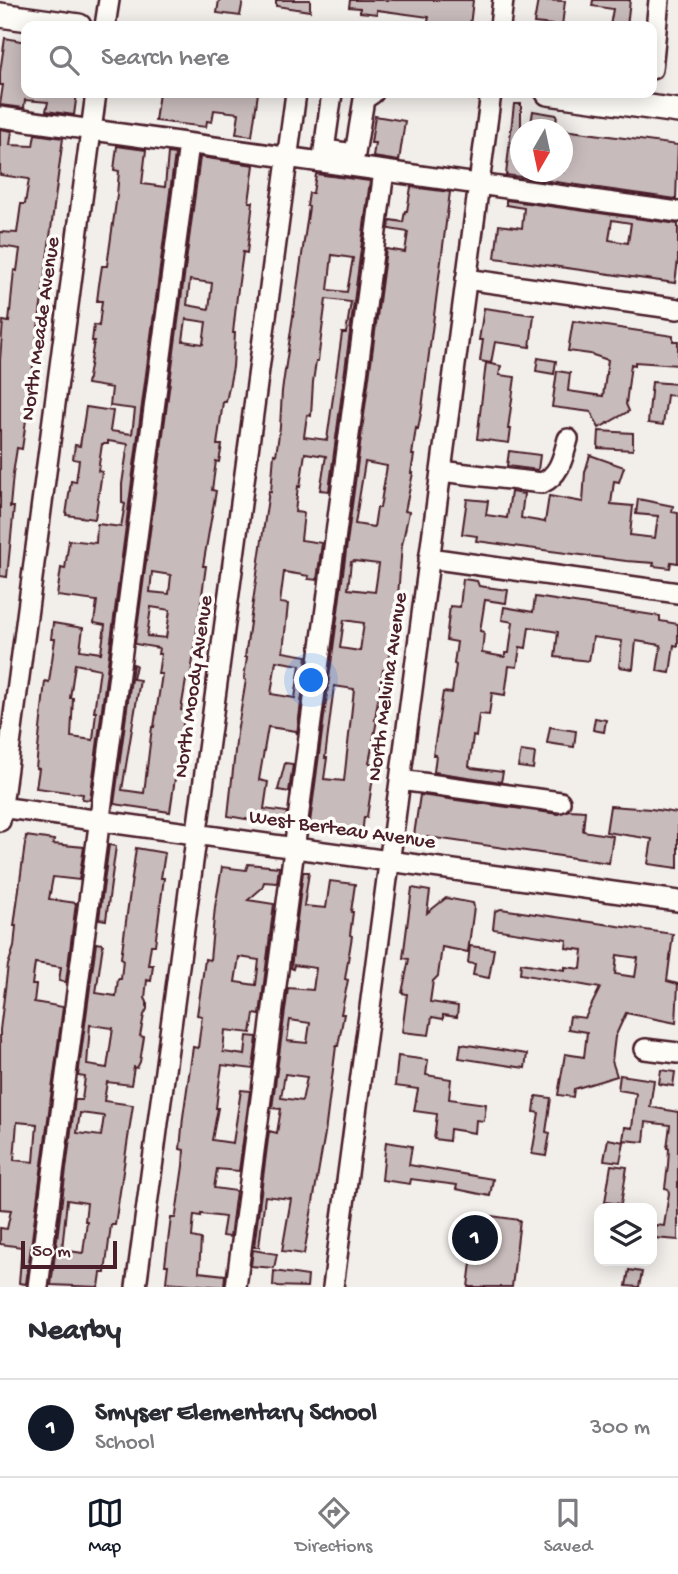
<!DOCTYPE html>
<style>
:root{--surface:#fff;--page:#f7f7f7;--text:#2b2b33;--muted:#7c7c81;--line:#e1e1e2;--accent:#111827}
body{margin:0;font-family:"Gochi Hand",sans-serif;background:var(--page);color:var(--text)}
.controls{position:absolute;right:21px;bottom:21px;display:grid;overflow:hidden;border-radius:14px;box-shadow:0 4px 18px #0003}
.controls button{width:63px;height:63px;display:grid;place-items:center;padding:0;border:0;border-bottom:2px solid var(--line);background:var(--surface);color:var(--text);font:35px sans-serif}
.compass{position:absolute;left:510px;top:119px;width:63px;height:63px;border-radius:50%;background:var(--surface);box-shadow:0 4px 18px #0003;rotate:189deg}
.scale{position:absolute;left:21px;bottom:18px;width:96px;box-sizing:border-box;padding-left:7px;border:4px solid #4a1f2b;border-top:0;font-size:19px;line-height:24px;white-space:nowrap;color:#4a1f2b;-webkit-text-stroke:5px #fdfcf7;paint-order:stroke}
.you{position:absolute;left:312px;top:681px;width:24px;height:24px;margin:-18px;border:5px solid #fff;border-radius:50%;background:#1a73e8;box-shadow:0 0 0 10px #1a73e833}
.badge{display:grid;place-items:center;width:46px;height:46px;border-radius:50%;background:var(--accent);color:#fff;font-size:23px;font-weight:700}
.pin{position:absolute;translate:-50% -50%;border:4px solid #fff;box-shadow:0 2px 7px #0006}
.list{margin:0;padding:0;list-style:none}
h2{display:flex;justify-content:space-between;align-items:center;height:91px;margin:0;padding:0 28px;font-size:30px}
h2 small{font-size:23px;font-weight:400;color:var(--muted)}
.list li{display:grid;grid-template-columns:46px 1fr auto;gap:21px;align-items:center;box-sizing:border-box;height:98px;padding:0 28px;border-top:2px solid var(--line)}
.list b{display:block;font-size:26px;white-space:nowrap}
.list p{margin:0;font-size:23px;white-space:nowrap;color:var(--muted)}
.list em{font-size:23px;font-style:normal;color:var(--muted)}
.icon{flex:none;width:38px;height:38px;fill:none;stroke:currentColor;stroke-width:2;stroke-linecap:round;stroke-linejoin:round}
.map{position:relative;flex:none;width:678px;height:1287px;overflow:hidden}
.search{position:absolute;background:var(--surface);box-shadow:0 4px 18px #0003;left:21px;right:21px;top:21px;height:77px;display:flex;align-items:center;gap:18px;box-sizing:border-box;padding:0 24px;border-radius:14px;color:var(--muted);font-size:26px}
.sheet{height:189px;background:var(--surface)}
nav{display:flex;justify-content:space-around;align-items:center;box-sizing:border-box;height:98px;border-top:2px solid var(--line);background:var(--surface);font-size:19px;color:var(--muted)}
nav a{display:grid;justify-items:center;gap:4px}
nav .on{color:var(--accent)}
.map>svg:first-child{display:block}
.building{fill:#c8bbbb;stroke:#4a1f2b;stroke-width:2;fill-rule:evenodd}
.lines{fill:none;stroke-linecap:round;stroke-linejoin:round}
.minor-casing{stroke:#4a1f2b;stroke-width:24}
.major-casing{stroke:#4a1f2b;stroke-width:28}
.minor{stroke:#fdfcf7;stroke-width:19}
.major{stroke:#fdfcf7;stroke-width:23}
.labels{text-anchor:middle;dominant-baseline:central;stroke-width:7;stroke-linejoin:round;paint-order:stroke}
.street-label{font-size:21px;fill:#4a1f2b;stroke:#fdfcf7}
</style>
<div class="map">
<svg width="678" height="1287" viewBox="0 0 678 1287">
<rect width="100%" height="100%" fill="#f2efeb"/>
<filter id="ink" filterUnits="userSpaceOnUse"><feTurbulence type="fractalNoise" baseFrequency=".0143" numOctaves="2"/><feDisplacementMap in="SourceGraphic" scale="14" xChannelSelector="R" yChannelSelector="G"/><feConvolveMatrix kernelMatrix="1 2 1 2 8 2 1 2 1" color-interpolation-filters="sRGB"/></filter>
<g filter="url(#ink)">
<!-- building -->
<path class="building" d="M219,0H243L240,16L217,13Z
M276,0H310V11L276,6Z
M350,0H473L470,26H427L429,17L377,10V14L360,12V8L349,7Z
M538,0L565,1L562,26L534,23Z
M593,0H630L627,26H610L613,9L592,6Z
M5,38L26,42V93H77L74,115L46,111L48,102L25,100L24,108L0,105L3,85H0V72Z
M159,93H258L252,136L236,134L239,113L214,110L212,122L207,121L206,127L155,121Z
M514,104H521V172H563V130L678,145L676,199L506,175Z
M533,111L557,115L555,130H530Z
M375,116L405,121L399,161L373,157L375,143H371Z
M0,129L12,131L10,145L33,146L35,134L63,138L24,435L22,449L17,448L13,474L10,507H14L7,577L0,576V360L3,321L9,322L14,270L17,271L20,249L0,246V232L17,233L21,204H25L29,179L0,175Z
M117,146L146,150L142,184L165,187L168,153L175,154L90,800L82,799L83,794L36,788L39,769L36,768L45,681L49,682L55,639H51L53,623L83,628L80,650L101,653L105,625L94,623L97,601L57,596L61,568L65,569L69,540L96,543L97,524L121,527L125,504L122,503V484L128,444L108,441V444H102L98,471L102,472L95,519L66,515L71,481L76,482L79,460L73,459L75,445L80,446L86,407L113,411L110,431L132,434L135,409L110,406L112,388L87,384L94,341H92L94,325L99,326L102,301H97L99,285L102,266H107L117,195L119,171L114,170ZM75,664L100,669L94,712H96L93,740L71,737L73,698H70Z
M200,157L254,165L249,202H253L247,253L243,252L237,296L233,333H235L233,367L226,402H223L220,423L217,445H222L219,462L216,461L212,490L216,491L203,566H206L190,681L186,680L181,710L185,711L170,812L114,804L133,664L136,665L133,679L140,680L122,790L144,793L152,727H154L162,674H158L161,654H158L159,648L135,644ZM190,280L212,283L209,309L187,305ZM186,319L206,322L203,344L183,341ZM152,572L171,575L169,594L150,592ZM151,607L170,610L166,638L147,636Z
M316,174L370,181L329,491L320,490L326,456L305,453L300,487L298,486L295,512L304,513L301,540L322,543L317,580L308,579L309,576L284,572L280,603L288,604L283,652L307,656L297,734L296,731L268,727L259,780L268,782L264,809L287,812L285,826L228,816L237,733L246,680L244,679L247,657H245L269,491L271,492L274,454L276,455L280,427L282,391L309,207L307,206L309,193H313ZM332,255L353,258L347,292L328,290ZM326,299L351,302L346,333H342L327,440L304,437L307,415L311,416L313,382L316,361H318ZM276,661L300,665L295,698L271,694Z
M411,187L450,192L422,408L418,429L416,428L412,455H414L411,473H413L405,511L409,512L402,545L398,596L387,671L383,670L379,692L375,720H377L369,763L375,764L367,817H364L362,835L320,829V831L309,830L386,249L405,252L408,232L389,229L390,220L403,222L405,211H407ZM365,462L387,466L380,508H377L374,527L355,524ZM354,561L379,564L375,592L348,589L351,562ZM344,620L364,623L360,651L340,648ZM334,686L354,689L344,781L324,779L327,758H325Z
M506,200L678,224V260L675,283L495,258L499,225L522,228L524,208L506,205ZM612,220L631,223L628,243L609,240Z
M484,308L534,315L530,347L495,342L491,363L480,361L483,340H479Z
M573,321L673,336V341H678V365L635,362V365L631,364L626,404L629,411L599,428L591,412L552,407L557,371L570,373L568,391L603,396L608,360L590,354L568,351Z
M538,358L556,361L554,374L536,371Z
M486,363L501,366L499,375L515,377L508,429H511L509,443L477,439Z
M652,382L678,384V396L667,395L663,425L648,423Z
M599,431L633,433V450L598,448Z
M509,451L540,455L538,470L507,466Z
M590,455L624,467L619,482L614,481L611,504L633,506L630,535L655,538L658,516L636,514L638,499L673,506L672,512L678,513V563L671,562L670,568L653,566L654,563L626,561L476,541L477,536L462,534L467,499L488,501L486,515L507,518L511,492L524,494L521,518L545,522L549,496L583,502L585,472Z
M463,579L477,581L479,586L508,590L506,603L485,600L480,631L484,632L482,653L505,657V653H509L513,622L502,620L504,607L533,612L535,597L660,616V621L678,624V646L674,645L670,673L657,671L661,645L636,641L633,669L619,667L622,641L593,637L589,661L555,657L558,632L529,627L526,648L520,647L517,667L509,666L505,695L492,693L489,715L479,714L476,737L473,736L469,766L472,768L503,772L501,782L434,772L436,755H433L443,692L452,693L456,665L454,664L457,642L446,640L450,606L460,607Z
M595,718L606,720L604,732L593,730Z
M550,727L576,731L574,747L547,743Z
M521,751L535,753L533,769L518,767Z
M285,763L293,764L289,792L278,790Z
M420,795L558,814L569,810L585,811L583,831L613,836L609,863L414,835Z
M610,806L651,809L678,813V868L648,864L652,839L606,832Z
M26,836L54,840L53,844L84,847L79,880L53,877L49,899L76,903L66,982L59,981L61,967L35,963L32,985H36L34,1002L63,1007L26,1284L19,1283L22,1247L0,1244V1228L7,1229L11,1210L0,1209V1030L8,965L14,947L16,926H14ZM17,1122L37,1124L34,1162L14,1160Z
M109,845L116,846L106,920L99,919Z
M136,848L165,853L161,878H164L155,945H151L148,965H153L151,981L147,980L145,998L147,1002V1009L144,1015L140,1036L144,1037L140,1062L137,1068L134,1067L131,1085L107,1082L104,1101L133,1105L115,1225H111L105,1273H101L99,1287L51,1285L75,1100H82L85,1077L78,1076L96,943L103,944L96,993L116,996L118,979H121L123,959L121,958ZM90,1025L113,1028L107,1068L87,1065ZM80,1113L104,1116L101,1136L77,1133ZM67,1200L87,1203L85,1221H87L83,1253L62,1250Z
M248,864L279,867L277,883L264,882L262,888L248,900L274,904L260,1015L254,1014L251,1033L225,1030L223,1052L245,1055L247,1036L257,1037L253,1069L222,1065L218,1092L216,1108H218L212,1140L233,1143L241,1090L250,1091L239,1171L217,1169L214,1188L236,1191L230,1237L222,1236L225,1217L201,1214V1216L194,1215L192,1237L201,1239L199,1272L225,1275L224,1287L166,1282L168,1265H165L171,1218H175L176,1215L183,1166L184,1150L180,1149L183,1117L193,1047L198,1048L202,1016L197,1015L203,974L205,959L210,960L215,907L222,867L246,870ZM239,957L259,960L256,985L235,982Z
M303,872H309L304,906L326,908L330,881L355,884L351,912H353L350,935L352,936L345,979L348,980L341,1014H344L338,1046H336L325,1133L304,1254L282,1251L291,1199L265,1196L259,1247H254L269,1131L277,1133L281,1109L272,1108L288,988L313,990L316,968L294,965L293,969L291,968ZM290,1020L310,1023L307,1043L287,1041ZM285,1074L307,1077L302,1101L281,1098Z
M412,888L430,891L427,913L446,898L473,903L474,907L468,952L442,947L438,976L433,981L430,1002L458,1006L457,1017L443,1015V1019L432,1017L429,1035L402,1032L407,994L402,993L409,959L403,958Z
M501,909L673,934L667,981L678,984L676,1023L626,1013L615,1037L612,1061L617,1076L574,1089L573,1097L558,1095L565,1054L584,1057L587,1032L568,1029L570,1016L585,1018L600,988L520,974L521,963L565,970V967L581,969L583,950L566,948L567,940L493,929L495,911ZM617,955L638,958L635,977L615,974Z
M470,946L494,949L489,978L473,975L475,964L468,963Z
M461,1044L527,1054L525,1068L459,1058Z
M398,1056L428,1060L426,1075L451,1079L449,1099L486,1104L484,1121L476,1120L475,1133L450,1129L449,1141L434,1139L437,1114L414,1111L418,1089L395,1086Z
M661,1070L675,1072L673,1086L659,1084Z
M620,1075L654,1080L650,1107L678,1112V1240L654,1238L656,1225L664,1226L669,1193L668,1189L665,1188L668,1165L669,1148H667L670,1125L646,1122L644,1142L623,1140L625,1127L632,1128L636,1093L618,1090Z
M536,1096L551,1098L546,1132L550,1133L546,1156L532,1154L539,1113L534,1112Z
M608,1139L624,1142L620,1162L604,1160Z
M386,1142L412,1146L409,1165L493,1179L490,1196L456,1189L457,1185L411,1179L410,1184L382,1180Z
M611,1165L627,1167L621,1204L605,1202Z
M477,1214L520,1220L512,1287H468Z
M253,1250L277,1254L274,1268L251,1266Z
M629,1270L642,1272L639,1287L626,1286Z
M274,1271L308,1276L307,1287L273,1286Z"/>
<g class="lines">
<defs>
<path id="minor" d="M105,26L109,0
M500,26L503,0
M652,69L659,0
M332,93L324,150L355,154L364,99L373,93
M0,117L678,212
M466,279L678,309
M441,471L542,483C560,475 563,457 568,439
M429,558L678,593
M400,780L560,802
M0,807L678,901
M0,821L96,93
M645,1049L678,1053
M38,1287L189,144
M136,1287L296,93
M236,1287L384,171
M333,1287L491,93"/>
<path id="major" d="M0,15L79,26
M548,93L678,111"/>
</defs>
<!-- minor casing -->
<use href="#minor" class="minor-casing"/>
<!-- major casing -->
<use href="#major" class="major-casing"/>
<!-- minor -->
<use href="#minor" class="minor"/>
<!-- major -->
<use href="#major" class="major"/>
</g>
</g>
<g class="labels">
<!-- street labels -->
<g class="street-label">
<text transform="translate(42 329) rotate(-82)">North Meade Avenue</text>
<text transform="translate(195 687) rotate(-82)">North Moody Avenue</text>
<text transform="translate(389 687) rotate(-82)">North Melvina Avenue</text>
<text transform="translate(342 831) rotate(8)">West Berteau Avenue</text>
</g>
</g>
</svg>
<div class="controls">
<button><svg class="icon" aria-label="layers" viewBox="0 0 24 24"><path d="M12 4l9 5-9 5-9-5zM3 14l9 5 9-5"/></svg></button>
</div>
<svg class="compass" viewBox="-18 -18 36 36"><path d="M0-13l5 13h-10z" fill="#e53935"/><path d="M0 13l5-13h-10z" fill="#7c7c81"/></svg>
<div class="scale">50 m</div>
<div class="you"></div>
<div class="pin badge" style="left:475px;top:1238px">1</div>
<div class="search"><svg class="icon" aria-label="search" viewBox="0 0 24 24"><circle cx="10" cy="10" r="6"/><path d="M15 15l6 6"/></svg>Search here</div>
</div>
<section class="sheet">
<h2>Nearby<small></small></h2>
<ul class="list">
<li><span class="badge">1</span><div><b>Smyser Elementary School</b><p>School</p></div><em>300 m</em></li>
</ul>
</section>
<nav>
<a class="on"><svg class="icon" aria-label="map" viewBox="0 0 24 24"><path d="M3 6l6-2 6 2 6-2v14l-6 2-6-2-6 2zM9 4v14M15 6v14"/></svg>Map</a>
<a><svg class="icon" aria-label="directions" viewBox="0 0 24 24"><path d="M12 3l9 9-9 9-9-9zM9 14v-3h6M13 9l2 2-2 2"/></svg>Directions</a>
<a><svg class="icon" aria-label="saved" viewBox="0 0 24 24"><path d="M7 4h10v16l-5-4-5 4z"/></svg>Saved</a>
</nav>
